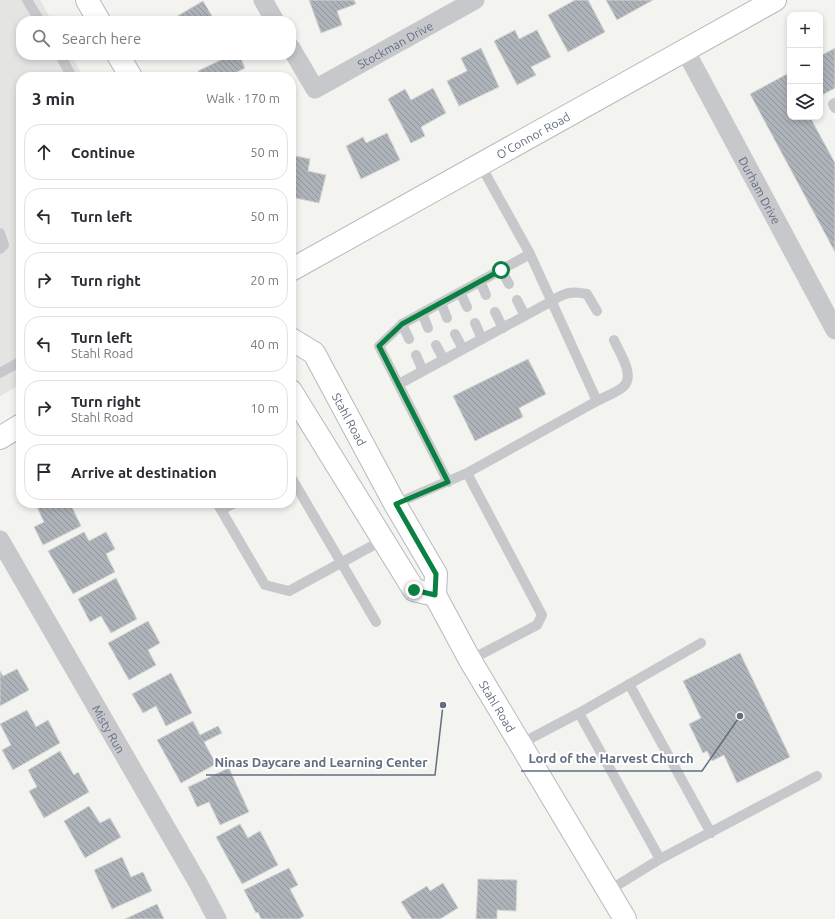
<!DOCTYPE html>
<meta charset="utf-8">
<style>
:root{--surface:#fff;--page:#f7f7f7;--text:#2b2b33;--muted:#7c7c81;--line:#e1e1e2}
body{margin:0;font-family:Ubuntu,sans-serif;background:var(--page);color:var(--text)}
.controls{position:absolute;right:12px;top:12px;display:grid;overflow:hidden;border-radius:8px;box-shadow:0 2px 6px #0003}
.controls button{width:36px;height:36px;display:grid;place-items:center;padding:0;border:0;border-bottom:1px solid var(--line);background:var(--surface);color:var(--text);font:20px sans-serif}
.stop{position:absolute;width:12px;height:12px;margin:-9px;border:3px solid #0b8043;border-radius:50%;background:#fff}
.stop.end{background:#0b8043;border-color:#fff;box-shadow:0 1px 4px #0008}
.list{margin:0;padding:0;list-style:none}
h2{display:flex;justify-content:space-between;align-items:center;height:52px;margin:0;padding:0 16px;font-size:17px}
h2 small{font-size:13px;font-weight:400;color:var(--muted)}
.list li{display:grid;grid-template-columns:26px 1fr auto;gap:12px;align-items:center;box-sizing:border-box;height:56px;margin:0 8px 8px;padding:0 8px;border:1px solid var(--line);border-radius:16px}
.list b{display:block;font-size:15px;white-space:nowrap}
.list p{margin:0;font-size:13px;white-space:nowrap;color:var(--muted)}
.list em{font-size:13px;font-style:normal;color:var(--muted)}
.icon{flex:none;width:22px;height:22px;fill:none;stroke:currentColor;stroke-width:2;stroke-linecap:round;stroke-linejoin:round}
.map{position:relative;flex:none;width:835px;height:919px;overflow:hidden}
.search{position:absolute;background:var(--surface);box-shadow:0 2px 6px #0003;left:16px;top:16px;width:280px;height:44px;display:flex;align-items:center;gap:10px;box-sizing:border-box;padding:0 14px;border-radius:16px;color:var(--muted);font-size:15px}
.panel{position:absolute;background:var(--surface);box-shadow:0 2px 6px #0003;left:16px;top:72px;width:280px;height:436px;border-radius:16px}
.map>svg:first-child{display:block}
.built{fill:#e4e4e3}
.building{fill:url(#building-back-hatch);stroke:#d4d5d2}
.lines{fill:none;stroke-linecap:round;stroke-linejoin:round}
.secondary-casing{stroke:#b6b9be;stroke-width:24}
.lane{stroke:#c6c8cc;stroke-width:10}
.street{stroke:#c6c8cc;stroke-width:19}
.secondary{stroke:#fff;stroke-width:22}
.route{stroke:#0b8043;stroke-width:5}
.labels{text-anchor:middle;dominant-baseline:central;stroke-width:4;stroke-linejoin:round;paint-order:stroke}
.street-label{font-size:12px;fill:#626e81;stroke:#fff}
.leader{fill:none;stroke:#626e81;stroke-width:1.5}
.callout-dot{fill:#626e81;stroke:#fff;stroke-width:1.5}
.callout-label{font-size:13px;text-anchor:middle;font-weight:bold;fill:#626e81;stroke:#fff;stroke-width:4;stroke-linejoin:round;paint-order:stroke}
</style>
<div class="map">
<svg width="835" height="919" viewBox="0 0 835 919">
<defs>
<pattern id="building-back-hatch" width="6" height="6" patternUnits="userSpaceOnUse"><rect width="6" height="6" fill="#aeb3b9"/><path d="M-1 5l2 2M0 0l6 6M5-1l2 2" fill="none" stroke="#91969c"/></pattern>
</defs>
<rect width="100%" height="100%" fill="#f3f4ef"/>
<!-- built -->
<path class="built" d="M0,0H40L52,21H21V55H71L84,77H21V384L0,396Z"/>
<!-- building -->
<path class="building" d="M309,0H354L356,4L337,11L342,25L321,33Z
M575,0H588L605,32L568,52L548,15Z
M606,0H653L617,20Z
M203,1L215,21H176L174,18Z
M515,30L519,39L537,30L551,57L531,67L536,75L517,85L494,41Z
M481,48L499,87L459,106L447,81L467,71L461,58Z
M835,48V88L820,96V56Z
M231,55H239L245,68L233,74L235,77H200L198,71Z
M787,74L790,80V117H810L835,163V252L750,94Z
M433,88L446,113L421,127L425,136L411,143L388,99L405,89L411,100Z
M387,133L400,160L361,179L346,146L363,137L366,143Z
M291,155L310,159L308,171L326,175L319,203L291,197Z
M528,359L546,394L519,408L523,417L475,441L453,396Z
M35,503H70L81,526L43,545L34,527L44,522Z
M84,532L89,541L106,532L115,549L106,554L115,572L73,594L48,551Z
M116,578L137,619L111,633L101,616L90,622L78,599Z
M148,621L160,643L148,650L156,665L129,680L108,643Z
M740,653L790,757L737,783L724,755L712,761L707,751L703,753L689,724L701,718L683,681Z
M17,669L29,690L0,706V671L3,676Z
M171,673L192,713L166,726L156,706L143,713L132,694Z
M27,710L36,727L48,720L60,743L13,770L2,750L11,745L0,724Z
M193,721L200,735L218,726L222,733L204,742L216,764L181,783L157,740Z
M60,751L74,775L78,772L89,792L44,818L29,791L37,787L28,770Z
M229,768L249,812L220,825L209,802L197,807L188,787Z
M89,806L100,823L110,818L121,837L85,858L64,821Z
M240,824L248,838L260,831L278,865L242,884L216,837Z
M122,857L131,877L143,872L152,891L112,909L94,870Z
M289,868L298,885L290,889L304,916L299,919H261L258,912L256,913L244,890Z
M478,879L517,880L516,911L497,910V919H476Z
M443,883L458,908L440,919H412L401,902L427,886L430,891Z
M157,904L164,919H125Z"/>
<g class="lines">
<defs>
<g id="secondary">
<path d="M87,0L99,21"/>
<path d="M118,55L131,77"/>
<path id="s4" d="M291,270L775,0"/>
<path id="s5" d="M291,339L314,353L395,504L436,574L435,595L470,660L625,919"/>
<path d="M291,391L414,590L435,595"/>
<path d="M0,438L21,425"/>
</g>
</defs>
<!-- secondary casing -->
<use href="#secondary" class="secondary-casing"/>
<!-- lane -->
<path class="lane" d="M27,0L40,21
M60,55L72,77
M835,103L833,104L835,108
M0,233L4,245L0,249
M501,270L509,284
M480,281L486,295
M460,292L467,307
M517,300L525,316
M441,303L447,318
M495,312L503,328
M422,313L428,328
M475,323L482,339
M402,324L409,339
M455,334L463,349
M436,345L444,360
M416,355L423,371
M0,373L21,361
M399,384L552,301C565,292 572,291 587,294L597,311
M597,401C606,396 616,393 623,387C636,376 619,352 614,340
M467,473L542,615L537,625L470,660
M291,477L376,622
M448,482L379,346L402,324L530,254
M217,503L265,585L289,591L383,540
M395,504L467,473L597,401L530,254L480,164
M221,510L235,503
M629,684L711,833
M579,713L660,859
M520,744L579,713L701,643
M608,891L660,859L817,776"/>
<!-- street -->
<g class="street">
<path d="M263,0L275,21"/>
<path id="s1" d="M291,48L315,89L475,0"/>
<path id="s2" d="M685,50L835,330"/>
<path id="s3" d="M0,540L198,883L217,919"/>
</g>
<!-- secondary -->
<use href="#secondary" class="secondary"/>
</g>
<g class="lines">
<!-- route -->
<path class="route" d="M414,590L435,595L436,574L396,504L448,482L379,346L402,324L501,270"/>
</g>
<g class="labels">
<!-- street labels -->
<g class="street-label">
<text stroke="none"><textPath href="#s1" startOffset="139">Stockman Drive</textPath></text>
<text stroke="none"><textPath href="#s4" startOffset="277">O'Connor Road</textPath></text>
<text stroke="none"><textPath href="#s2" startOffset="159">Durham Drive</textPath></text>
<text stroke="none"><textPath href="#s5" startOffset="102">Stahl Road</textPath></text>
<text stroke="none"><textPath href="#s5" startOffset="428">Stahl Road</textPath></text>
<text stroke="none"><textPath href="#s3" startOffset="218">Misty Run</textPath></text>
</g>
</g>
<!-- callouts -->
<path class="leader" d="M740 716L702 771H521M443 705L435 775H206"/>
<g class="callout-dot">
<circle cx="740" cy="716" r="4"/>
<circle cx="443" cy="705" r="4"/>
</g>
<g class="callout-label">
<text x="611" y="763">Lord of the Harvest Church</text>
<text x="321" y="767">Ninas Daycare and Learning Center</text>
</g>
</svg>
<div class="controls">
<button>+</button>
<button>−</button>
<button><svg class="icon" aria-label="layers" viewBox="0 0 24 24"><path d="M12 4l9 5-9 5-9-5zM3 14l9 5 9-5"/></svg></button>
</div>
<div class="stop" style="left:501px;top:270px"></div>
<div class="stop end" style="left:414px;top:590px"></div>
<div class="search"><svg class="icon" aria-label="search" viewBox="0 0 24 24"><circle cx="10" cy="10" r="6"/><path d="M15 15l6 6"/></svg>Search here</div>
<section class="panel">
<h2>3 min<small>Walk · 170 m</small></h2>
<ul class="list">
<li><svg class="icon" aria-label="ahead" viewBox="0 0 24 24"><path d="M12 20V5M6 11l6-6 6 6"/></svg><div><b>Continue</b></div><em>50 m</em></li>
<li><svg class="icon" aria-label="left" viewBox="0 0 24 24"><path d="M17 20v-9H6M10 6l-5 5 5 5"/></svg><div><b>Turn left</b></div><em>50 m</em></li>
<li><svg class="icon" aria-label="right" viewBox="0 0 24 24"><path d="M7 20v-9h11M14 6l5 5-5 5"/></svg><div><b>Turn right</b></div><em>20 m</em></li>
<li><svg class="icon" aria-label="left" viewBox="0 0 24 24"><path d="M17 20v-9H6M10 6l-5 5 5 5"/></svg><div><b>Turn left</b><p>Stahl Road</p></div><em>40 m</em></li>
<li><svg class="icon" aria-label="right" viewBox="0 0 24 24"><path d="M7 20v-9h11M14 6l5 5-5 5"/></svg><div><b>Turn right</b><p>Stahl Road</p></div><em>10 m</em></li>
<li><svg class="icon" aria-label="arrive" viewBox="0 0 24 24"><path d="M6 21V4h12l-3 4 3 4H6"/></svg><div><b>Arrive at destination</b></div></li>
</ul>
</section>
</div>
